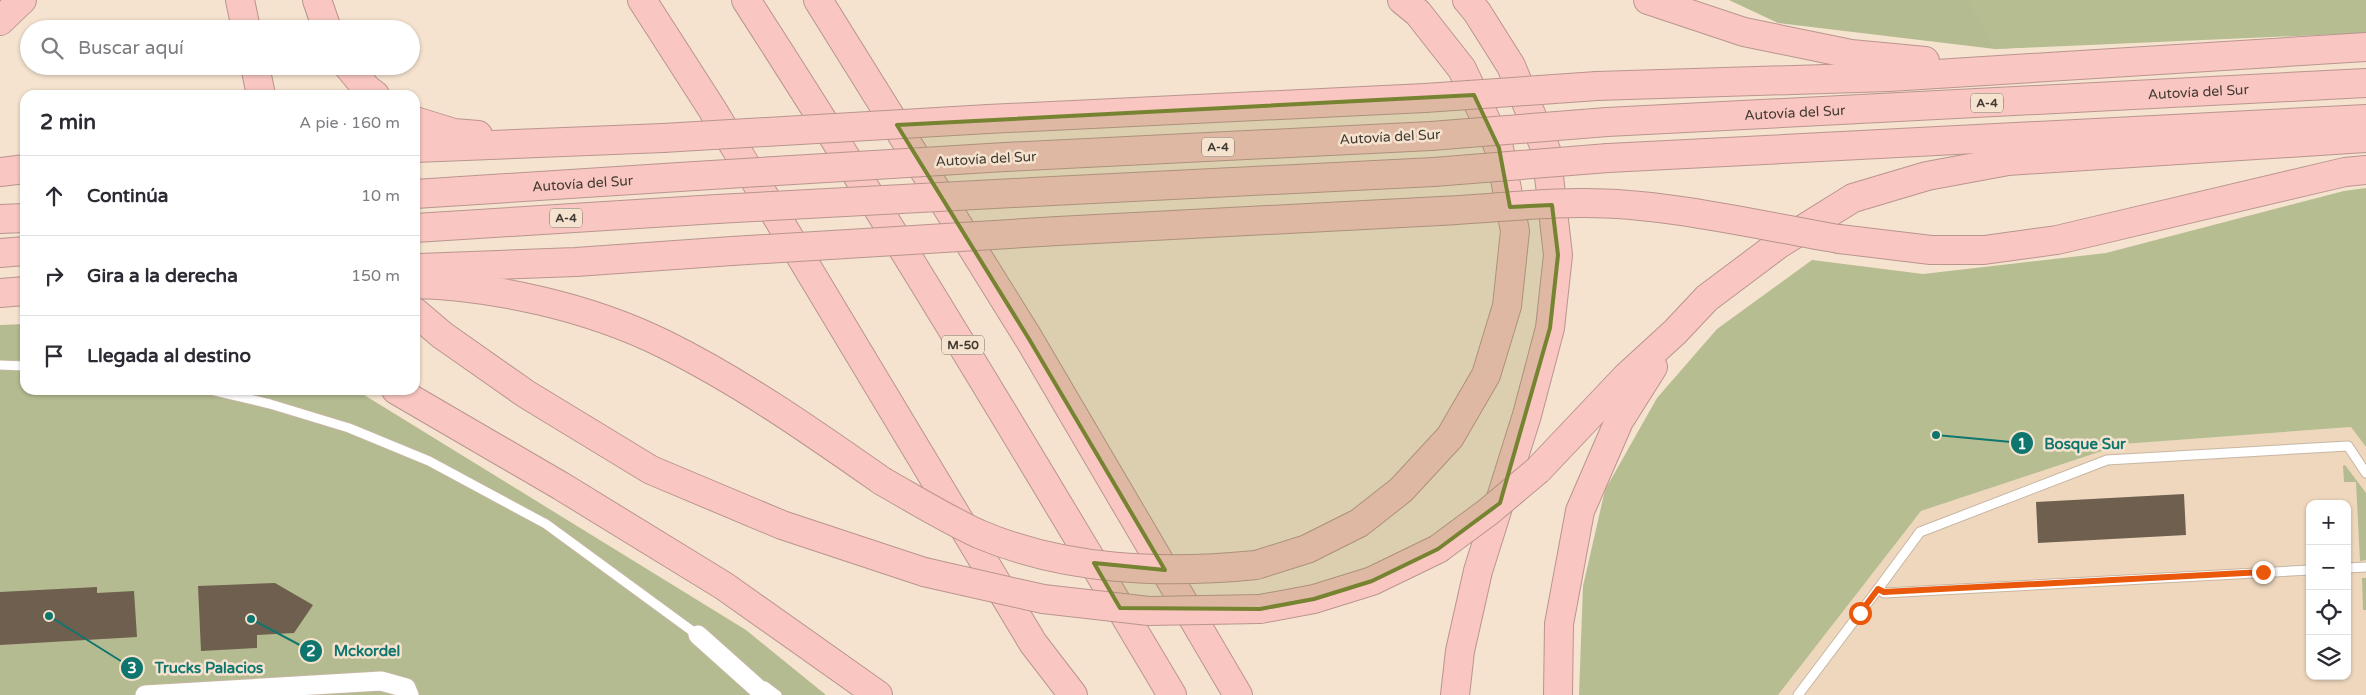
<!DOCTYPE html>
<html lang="es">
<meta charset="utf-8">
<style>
:root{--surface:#fff;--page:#f7f7f7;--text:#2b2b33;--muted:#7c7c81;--line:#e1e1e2}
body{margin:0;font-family:"Varela Round",sans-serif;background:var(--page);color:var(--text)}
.controls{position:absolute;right:15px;bottom:15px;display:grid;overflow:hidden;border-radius:10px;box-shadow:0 1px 4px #0004}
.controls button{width:45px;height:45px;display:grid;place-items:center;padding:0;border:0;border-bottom:1px solid var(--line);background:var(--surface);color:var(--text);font:25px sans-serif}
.stop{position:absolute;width:15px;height:15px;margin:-11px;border:4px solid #ea580c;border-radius:50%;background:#fff}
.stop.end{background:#ea580c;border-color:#fff;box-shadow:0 1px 5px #0008}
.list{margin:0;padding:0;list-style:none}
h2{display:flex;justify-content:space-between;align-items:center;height:65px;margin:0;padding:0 20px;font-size:21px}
h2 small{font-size:16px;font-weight:400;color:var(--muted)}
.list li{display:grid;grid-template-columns:32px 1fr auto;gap:15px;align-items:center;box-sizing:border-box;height:80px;padding:0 20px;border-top:1px solid var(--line)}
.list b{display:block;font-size:19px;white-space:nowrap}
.list em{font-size:16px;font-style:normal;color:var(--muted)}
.icon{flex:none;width:28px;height:28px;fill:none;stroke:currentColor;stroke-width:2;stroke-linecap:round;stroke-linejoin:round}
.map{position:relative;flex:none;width:2366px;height:695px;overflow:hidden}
.search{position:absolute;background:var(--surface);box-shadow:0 1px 4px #0004;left:20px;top:20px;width:400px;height:55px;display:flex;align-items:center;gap:12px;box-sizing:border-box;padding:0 18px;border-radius:28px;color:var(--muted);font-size:19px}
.panel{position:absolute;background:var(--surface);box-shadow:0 1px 4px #0004;left:20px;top:90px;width:400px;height:305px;border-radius:15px}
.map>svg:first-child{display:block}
.built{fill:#eed7bd;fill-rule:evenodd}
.green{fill:#b4bb90}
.forest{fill:#b6bd91}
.building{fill:#6e5f4e}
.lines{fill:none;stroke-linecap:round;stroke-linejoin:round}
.lane-casing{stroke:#c7b6a2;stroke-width:11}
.street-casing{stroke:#c7b6a2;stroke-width:21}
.highway-casing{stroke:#b9958f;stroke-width:30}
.lane{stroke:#fff;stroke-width:9}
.street{stroke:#fff;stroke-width:19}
.highway{stroke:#f9c6c1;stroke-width:28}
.highway-bridge-casing{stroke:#b9958f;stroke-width:30;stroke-linecap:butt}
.highway-bridge{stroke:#f9c6c1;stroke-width:28}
.route{stroke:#ea580c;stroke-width:6}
.marked{fill:#768331;fill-opacity:0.2;stroke:#768331;stroke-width:4;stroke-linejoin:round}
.labels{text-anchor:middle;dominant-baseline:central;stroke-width:5;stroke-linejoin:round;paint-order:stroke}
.shield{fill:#f5e3cf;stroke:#786d62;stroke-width:1}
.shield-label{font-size:12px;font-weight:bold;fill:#423b33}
.street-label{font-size:14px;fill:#423b33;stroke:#f5e3cf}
.leader{fill:none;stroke:#0f766e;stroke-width:2}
.callout-dot{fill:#0f766e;stroke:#f5e3cf;stroke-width:2}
.mark-label{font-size:15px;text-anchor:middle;font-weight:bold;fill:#fff}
.callout-label{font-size:15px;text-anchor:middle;font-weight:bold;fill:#0f766e;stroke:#f5e3cf;stroke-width:5;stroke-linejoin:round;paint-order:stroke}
</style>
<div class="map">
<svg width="2366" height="695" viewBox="0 0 2366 695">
<rect width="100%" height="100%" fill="#f5e3cf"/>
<!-- built -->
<path class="built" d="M2351,427L2366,447V695H1778L1921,511L2123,444ZM2310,504H2347V676H2310Z"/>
<!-- green -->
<path class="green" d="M1729,0H2366V29L1995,49L1778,23Z
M25,324V390H356L746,630L826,695H0V325Z
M2345,465L2366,493V560L2360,561L2356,482H2344L2343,466Z
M2362,578H2366V610H2363Z"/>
<!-- forest -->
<path class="forest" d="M1967,0H2366V33L1995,49Z
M2366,188V447L2351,427L2123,444L1921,511L1778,695H1579L1583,586L1605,490L1657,398L1717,329L1812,260L1923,274L2106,253L2344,191Z"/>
<!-- building -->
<path class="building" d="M2184,494L2186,535L2038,543L2036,502Z
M275,583L313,605L294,633L257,635V648L201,651L198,586Z
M97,587V593L134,591L137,637L0,645V592Z"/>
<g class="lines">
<defs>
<path id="lane" d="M0,365L25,366
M211,390L270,404L349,428L429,461L546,524L699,636
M2347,568L2366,567
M1878,589L1920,532L2107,460L2348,446L2366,473
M765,686L777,695
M1798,695L1878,589L1884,593L2310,570"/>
<path id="street" d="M698,635L765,695
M145,695L381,681L406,688L409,695"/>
<g id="highway">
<path d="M240,0L246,29"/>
<path d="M317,0L327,29"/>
<path d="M642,0L712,109L1033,643L1073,695"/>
<path d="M746,0C893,228 1033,461 1172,695"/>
<path d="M818,0L1029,339L1238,695"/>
<path d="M1648,0L1744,32L1851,54L1925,61"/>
<path d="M0,21L22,0"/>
<path d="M255,66L261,95"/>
<path d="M348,66L367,89L375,95"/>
<path d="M1597,86L1889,77L2366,47"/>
<path d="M988,119L1425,98"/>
<path d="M415,121L454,133L478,135"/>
<path id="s1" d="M1607,122L2366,83"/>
<path d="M415,148L663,138"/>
<path d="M1005,157L1431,136"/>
<path d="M1608,158L2366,119"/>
<path d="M0,172L25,169"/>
<path d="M1033,192L1434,172"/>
<path id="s2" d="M415,194L695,176"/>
<path d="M0,219L25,218"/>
<path d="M415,228L717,209"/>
<path d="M1058,231L1440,211"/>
<path d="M1839,239L1931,250H1984L2057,240L2345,172L2366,170"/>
<path d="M0,253L25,251"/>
<path d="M419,268L576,262L732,251"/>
<path d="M415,284C496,286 591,308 664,344C741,382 812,432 882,481"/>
<path d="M0,293L25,291"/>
<path d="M415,312L442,335L526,394L651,470L782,525L924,572"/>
<path d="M396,390L561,486L724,586L878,695"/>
<path d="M1538,470L1627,376L1675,332L1707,298L1779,244L1853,198L1927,176L2008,161L2366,138"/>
<path d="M1256,565L1307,549L1359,523L1401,490L1450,437L1486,375L1507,306L1515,231L1499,148L1462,69L1418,13L1402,0"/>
<path d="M1260,609L1314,599L1372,581L1438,549"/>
<path d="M1455,695L1460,651L1478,571L1527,415L1550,328L1558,255L1546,150L1511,66L1477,12L1467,0"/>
<path d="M1558,695L1559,624L1580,511L1619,421L1653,367"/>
</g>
</defs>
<!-- lane casing -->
<use href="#lane" class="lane-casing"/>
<!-- street casing -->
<use href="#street" class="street-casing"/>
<!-- highway casing -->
<use href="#highway" class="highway-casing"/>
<!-- lane -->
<use href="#lane" class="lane"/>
<!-- street -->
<use href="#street" class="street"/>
<!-- highway -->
<use href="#highway" class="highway"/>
<defs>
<path id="highway-bridge" d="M1425,98L1597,86
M1431,136L1607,122
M663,138L988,119
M1434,172L1608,158
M695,176L1005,157
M717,209L1033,192
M1440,211C1486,209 1533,203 1580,203C1662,202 1757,225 1839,239
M732,251L1058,231
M882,481C914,499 946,519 979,534C1066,571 1163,574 1256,565
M1438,549L1488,512L1538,470
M924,572L1043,599L1149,611L1260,609"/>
</defs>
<!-- highway-bridge casing -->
<use href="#highway-bridge" class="highway-bridge-casing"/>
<!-- highway-bridge -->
<use href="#highway-bridge" class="highway-bridge"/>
</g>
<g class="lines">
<!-- route -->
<path class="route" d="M1860,613L1878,589L1884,592L2263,572"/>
</g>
<!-- marked area -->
<path class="marked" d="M1474,95L1499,148L1510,207L1552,205L1558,255L1550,328L1500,503L1438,549L1372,581L1314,599L1260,609L1120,608L1094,563L1165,570L1029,339L897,125Z"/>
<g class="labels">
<!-- shield labels -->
<g class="shield">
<rect x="1971" y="93.5" width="32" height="19" rx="4"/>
<rect x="1202" y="137.5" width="32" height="19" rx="4"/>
<rect x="550" y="208.5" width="32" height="19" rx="4"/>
<rect x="942" y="335.5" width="42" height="19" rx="4"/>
</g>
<g class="shield-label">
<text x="1987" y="103">A-4</text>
<text x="1218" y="147">A-4</text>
<text x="566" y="218">A-4</text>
<text x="963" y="345">M-50</text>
</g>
<!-- street labels -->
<g class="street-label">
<text stroke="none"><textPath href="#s1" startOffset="592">Autovía del Sur</textPath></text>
<text stroke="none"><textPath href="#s1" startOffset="188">Autovía del Sur</textPath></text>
<text transform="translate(1390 137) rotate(-3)">Autovía del Sur</text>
<text transform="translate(986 159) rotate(-3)">Autovía del Sur</text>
<text stroke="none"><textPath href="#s2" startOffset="168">Autovía del Sur</textPath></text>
</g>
</g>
<!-- callouts -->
<path class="leader" d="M1936 435L2022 443M251 619L311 651M49 616L132 668"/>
<g class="callout-dot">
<circle cx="1936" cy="435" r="5"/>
<circle cx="251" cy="619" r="5"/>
<circle cx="49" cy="616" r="5"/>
<circle cx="2022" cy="443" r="12"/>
<circle cx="311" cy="651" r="12"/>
<circle cx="132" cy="668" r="12"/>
</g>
<g class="mark-label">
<text x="2022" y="449">1</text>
<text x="311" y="656">2</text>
<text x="132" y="673">3</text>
</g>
<g class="callout-label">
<text x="2085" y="449">Bosque Sur</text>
<text x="367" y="656">Mckordel</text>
<text x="209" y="673">Trucks Palacios</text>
</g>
</svg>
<div class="controls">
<button>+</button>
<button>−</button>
<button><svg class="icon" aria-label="locate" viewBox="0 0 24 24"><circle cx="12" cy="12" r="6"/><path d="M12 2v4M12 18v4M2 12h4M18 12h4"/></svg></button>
<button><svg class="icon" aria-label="layers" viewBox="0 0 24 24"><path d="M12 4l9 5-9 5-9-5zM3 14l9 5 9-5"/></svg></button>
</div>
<div class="stop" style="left:1860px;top:613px"></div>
<div class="stop end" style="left:2263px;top:572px"></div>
<div class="search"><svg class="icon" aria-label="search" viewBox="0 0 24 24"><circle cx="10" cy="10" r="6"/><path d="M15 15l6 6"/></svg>Buscar aquí</div>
<section class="panel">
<h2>2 min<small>A pie · 160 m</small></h2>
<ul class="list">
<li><svg class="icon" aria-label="ahead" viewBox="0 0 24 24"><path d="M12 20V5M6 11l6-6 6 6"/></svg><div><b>Continúa</b></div><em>10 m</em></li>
<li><svg class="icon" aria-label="right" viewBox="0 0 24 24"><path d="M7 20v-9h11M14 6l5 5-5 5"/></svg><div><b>Gira a la derecha</b></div><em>150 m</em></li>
<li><svg class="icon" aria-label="arrive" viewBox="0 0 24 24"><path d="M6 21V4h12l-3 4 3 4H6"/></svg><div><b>Llegada al destino</b></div></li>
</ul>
</section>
</div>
